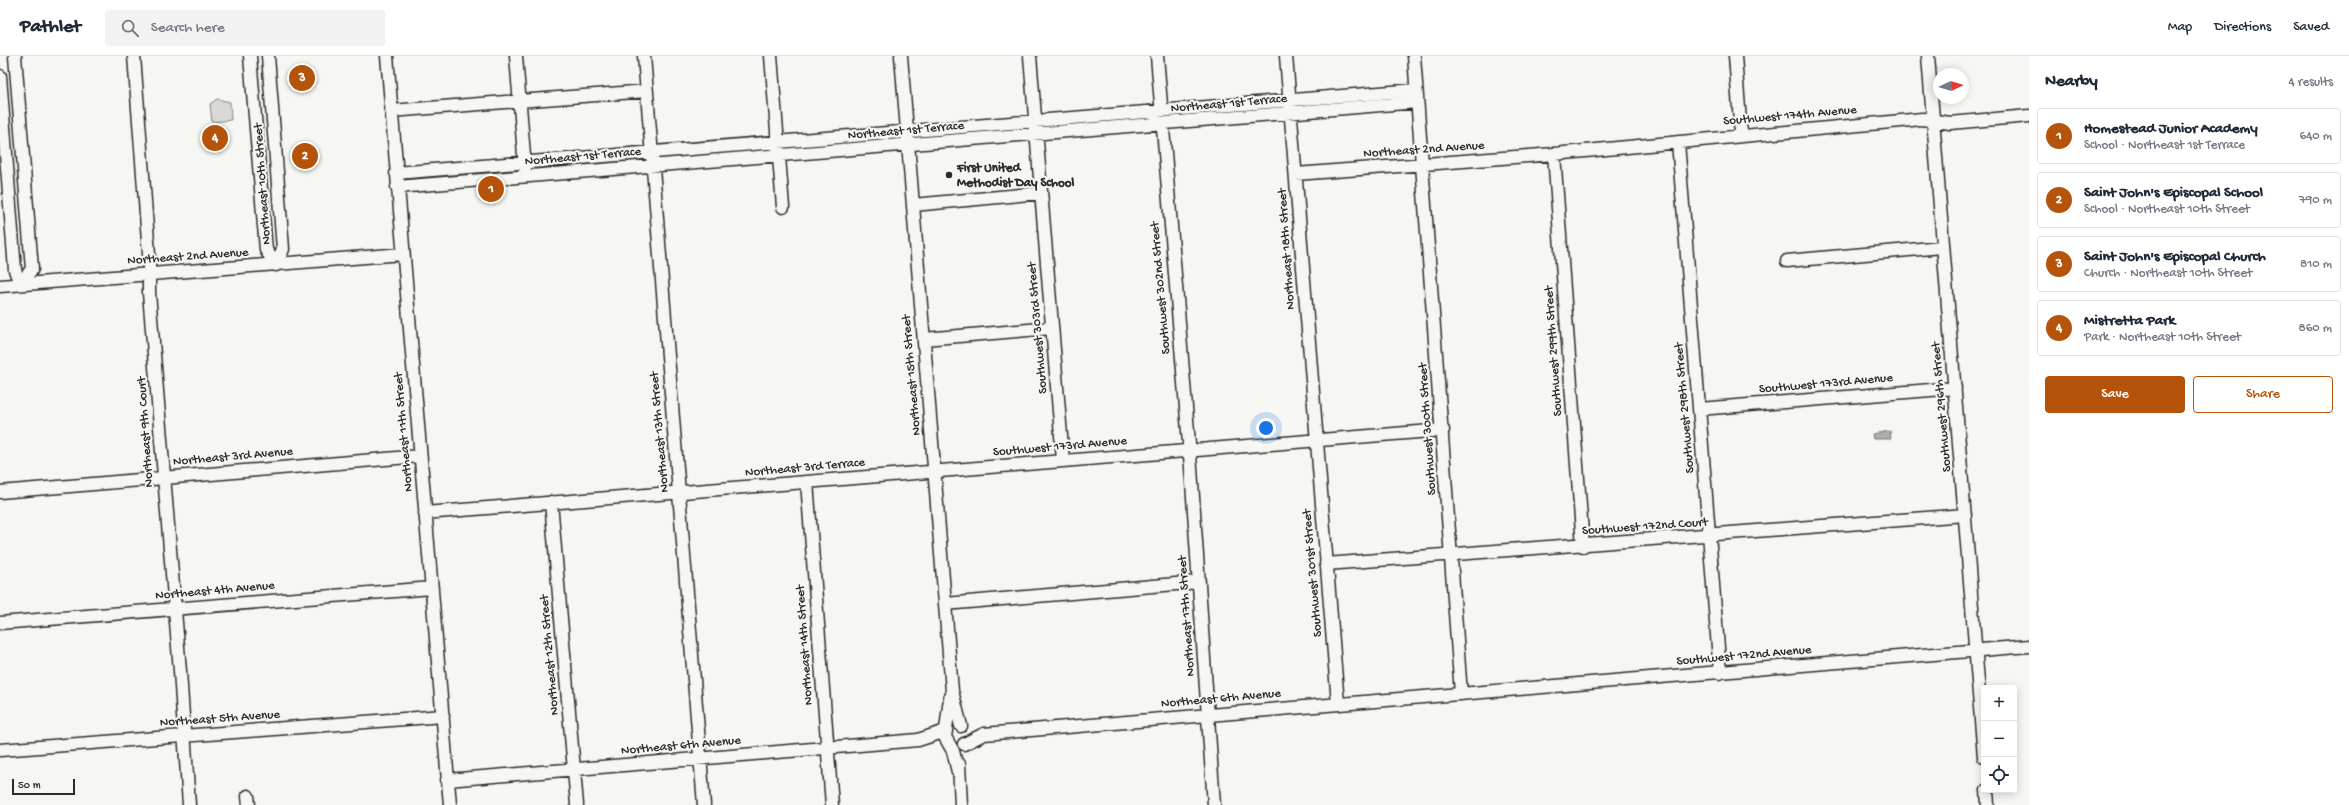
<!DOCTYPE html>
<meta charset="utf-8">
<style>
:root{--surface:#fff;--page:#f2f2f3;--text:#1f2937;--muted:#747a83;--line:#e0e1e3;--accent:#b45309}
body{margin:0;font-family:"Gochi Hand",sans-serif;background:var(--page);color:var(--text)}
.controls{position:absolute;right:12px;bottom:12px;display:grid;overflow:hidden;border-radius:4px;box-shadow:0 2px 10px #0003}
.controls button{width:36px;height:36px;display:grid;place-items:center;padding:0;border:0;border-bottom:1px solid var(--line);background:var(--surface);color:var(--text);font:20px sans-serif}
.compass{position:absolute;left:1933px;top:12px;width:36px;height:36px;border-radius:50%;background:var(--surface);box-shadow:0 2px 10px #0003;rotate:86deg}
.scale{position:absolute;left:12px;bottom:10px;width:63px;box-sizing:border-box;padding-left:4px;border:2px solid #2b2b2b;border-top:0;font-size:11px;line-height:14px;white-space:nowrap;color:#2b2b2b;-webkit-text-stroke:3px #f6f6f2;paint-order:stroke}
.you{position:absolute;left:1266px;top:372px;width:14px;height:14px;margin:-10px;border:3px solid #fff;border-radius:50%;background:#1a73e8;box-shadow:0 0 0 6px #1a73e833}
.badge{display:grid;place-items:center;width:26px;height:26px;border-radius:50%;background:var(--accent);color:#fff;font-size:13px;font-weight:700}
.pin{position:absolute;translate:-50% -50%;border:2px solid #fff;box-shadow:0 1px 4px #0006}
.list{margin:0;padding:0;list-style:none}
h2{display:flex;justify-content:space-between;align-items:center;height:52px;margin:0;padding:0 16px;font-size:17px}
h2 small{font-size:13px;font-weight:400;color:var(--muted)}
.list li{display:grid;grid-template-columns:26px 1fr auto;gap:12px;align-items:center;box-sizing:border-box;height:56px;margin:0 8px 8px;padding:0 8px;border:1px solid var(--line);border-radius:4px}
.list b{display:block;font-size:15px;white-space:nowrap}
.list p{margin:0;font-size:13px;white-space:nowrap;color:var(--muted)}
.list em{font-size:13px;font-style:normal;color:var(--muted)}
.actions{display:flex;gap:8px;padding:12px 16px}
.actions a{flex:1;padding:9px 0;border:1px solid var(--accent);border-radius:4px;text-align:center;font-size:14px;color:var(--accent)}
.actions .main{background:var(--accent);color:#fff}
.icon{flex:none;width:22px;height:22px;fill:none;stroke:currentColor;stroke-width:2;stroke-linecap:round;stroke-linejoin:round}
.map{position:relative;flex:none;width:2029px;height:749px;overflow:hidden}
header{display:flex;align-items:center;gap:24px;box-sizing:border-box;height:56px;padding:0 20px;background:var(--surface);border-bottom:1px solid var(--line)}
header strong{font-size:19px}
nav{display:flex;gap:22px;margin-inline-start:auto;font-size:14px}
.search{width:280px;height:36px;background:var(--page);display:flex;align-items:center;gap:10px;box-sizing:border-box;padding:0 14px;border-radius:4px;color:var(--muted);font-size:15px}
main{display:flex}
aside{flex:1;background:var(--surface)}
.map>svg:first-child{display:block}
.green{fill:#d9d9d5;stroke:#828280}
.water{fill:#aeaeab;stroke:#7a7a78}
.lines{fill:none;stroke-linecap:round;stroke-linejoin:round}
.minor-casing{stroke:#2b2b2b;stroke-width:15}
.minor{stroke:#f6f6f2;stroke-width:12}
.poi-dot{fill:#2b2b2b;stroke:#f6f6f2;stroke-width:1.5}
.labels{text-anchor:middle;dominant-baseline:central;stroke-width:4;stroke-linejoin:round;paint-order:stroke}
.street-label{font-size:13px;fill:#2b2b2b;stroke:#f6f6f2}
.poi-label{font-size:13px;font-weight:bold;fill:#2b2b2b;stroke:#f6f6f2;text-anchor:start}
</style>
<header>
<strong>Pathlet</strong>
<div class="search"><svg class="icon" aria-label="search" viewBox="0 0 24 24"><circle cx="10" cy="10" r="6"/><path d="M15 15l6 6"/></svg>Search here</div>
<nav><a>Map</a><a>Directions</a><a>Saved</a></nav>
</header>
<main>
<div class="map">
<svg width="2029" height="749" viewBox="0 0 2029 749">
<rect width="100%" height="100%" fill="#f6f6f2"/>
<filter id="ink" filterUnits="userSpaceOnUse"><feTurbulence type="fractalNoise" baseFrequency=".025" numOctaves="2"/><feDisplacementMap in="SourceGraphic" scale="8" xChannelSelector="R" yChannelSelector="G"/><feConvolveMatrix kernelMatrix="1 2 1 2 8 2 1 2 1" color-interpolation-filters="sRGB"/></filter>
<g filter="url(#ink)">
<!-- green -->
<path class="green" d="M217,43L230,46L231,64L212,66L210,48Z"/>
<!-- water -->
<path class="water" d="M1890,375L1891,383H1873L1872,378Z"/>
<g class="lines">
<defs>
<path id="minor" d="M15,0L32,213L20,228
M134,0L149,198V237L180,615L189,749
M250,0L266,194L276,209L283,193L268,0
M387,0L450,749
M516,0L525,112
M644,0L704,749
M771,0L783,151
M901,0L952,635L961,670
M1030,0L1063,404
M1157,0L1191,412L1214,749
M1286,0L1338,648
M1414,0L1461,638
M1735,0L1741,79
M1928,0L1984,701
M0,20L15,214L20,228
M391,55L647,35
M1678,86L1720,617
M1554,98L1583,490
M396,117L1416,34
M1296,118L1554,98L1922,63L1950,67L2029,60
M397,131L1417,46
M913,149L1041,137
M1787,205L1942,191
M0,230L403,198
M924,283L1052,272
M1699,353L1955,332
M807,426L832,749
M0,436L420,400
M551,446L577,749
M425,457L1443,374
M1326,508L1965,459
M945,548L1199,526
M0,567L432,532
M950,642L945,681L953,695L958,716
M964,688L984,678L2029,590
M0,694L443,660
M959,708L961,749
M447,724L918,684L946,675
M1987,734L1988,749
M248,740L249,749"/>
</defs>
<!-- minor casing -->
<use href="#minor" class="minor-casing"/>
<!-- minor -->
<use href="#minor" class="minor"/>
</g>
</g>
<!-- markers -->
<circle class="poi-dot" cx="949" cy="119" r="4"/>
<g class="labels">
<!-- street labels -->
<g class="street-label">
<text transform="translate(1229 48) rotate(-5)">Northeast 1st Terrace</text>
<text transform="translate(1790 60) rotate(-5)">Southwest 174th Avenue</text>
<text transform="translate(906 75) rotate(-5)">Northeast 1st Terrace</text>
<text transform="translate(1424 94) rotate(-4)">Northeast 2nd Avenue</text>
<text transform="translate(583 101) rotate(-5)">Northeast 1st Terrace</text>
<text transform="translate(263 128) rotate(-94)">Northeast 10th Street</text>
<text transform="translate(1287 193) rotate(-94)">Northeast 18th Street</text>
<text transform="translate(188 201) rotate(-4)">Northeast 2nd Avenue</text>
<text transform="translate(1161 232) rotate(-95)">Southwest 302nd Street</text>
<text transform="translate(1038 272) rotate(-95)">Southwest 303rd Street</text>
<text transform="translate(1554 295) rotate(-94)">Southwest 299th Street</text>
<text transform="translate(912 319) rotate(-95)">Northeast 15th Street</text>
<text transform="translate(1826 328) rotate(-5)">Southwest 173rd Avenue</text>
<text transform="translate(1942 351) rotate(-95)">Southwest 296th Street</text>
<text transform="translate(1685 352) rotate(-95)">Southwest 298th Street</text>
<text transform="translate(1428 373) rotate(-94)">Southwest 300th Street</text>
<text transform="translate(146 376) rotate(-94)">Northeast 9th Court</text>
<text transform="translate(404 376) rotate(-95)">Northeast 11th Street</text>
<text transform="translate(660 376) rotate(-95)">Northeast 13th Street</text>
<text transform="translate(1060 391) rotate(-5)">Southwest 173rd Avenue</text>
<text transform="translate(233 401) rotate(-5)">Northeast 3rd Avenue</text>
<text transform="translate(805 412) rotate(-5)">Northeast 3rd Terrace</text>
<text transform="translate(1645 471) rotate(-4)">Southwest 172nd Court</text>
<text transform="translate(1313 517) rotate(-95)">Southwest 301st Street</text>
<text transform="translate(215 535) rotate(-5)">Northeast 4th Avenue</text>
<text transform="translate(1187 560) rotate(-94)">Northeast 17th Street</text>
<text transform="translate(805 589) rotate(-94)">Northeast 14th Street</text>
<text transform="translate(550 599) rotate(-95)">Northeast 12th Street</text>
<text transform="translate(1744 600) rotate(-5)">Southwest 172nd Avenue</text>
<text transform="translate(1221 643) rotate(-5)">Northeast 6th Avenue</text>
<text transform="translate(220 663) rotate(-4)">Northeast 5th Avenue</text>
<text transform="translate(681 690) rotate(-5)">Northeast 6th Avenue</text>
</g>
<!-- poi labels -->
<g class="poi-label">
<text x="957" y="112">First United<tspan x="957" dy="15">Methodist Day School</tspan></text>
</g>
</g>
</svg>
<div class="controls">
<button>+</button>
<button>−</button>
<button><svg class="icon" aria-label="locate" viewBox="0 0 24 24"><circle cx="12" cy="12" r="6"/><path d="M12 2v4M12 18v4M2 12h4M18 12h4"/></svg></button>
</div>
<svg class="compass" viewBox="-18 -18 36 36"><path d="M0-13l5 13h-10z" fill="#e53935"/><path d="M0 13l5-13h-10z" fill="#747a83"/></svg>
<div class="scale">50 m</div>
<div class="you"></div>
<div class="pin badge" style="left:491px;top:133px">1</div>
<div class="pin badge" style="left:305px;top:100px">2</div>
<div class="pin badge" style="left:302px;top:22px">3</div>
<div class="pin badge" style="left:215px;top:82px">4</div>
</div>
<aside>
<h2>Nearby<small>4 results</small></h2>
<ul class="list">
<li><span class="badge">1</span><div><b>Homestead Junior Academy</b><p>School · Northeast 1st Terrace</p></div><em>640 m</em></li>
<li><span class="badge">2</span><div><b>Saint John's Episcopal School</b><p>School · Northeast 10th Street</p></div><em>790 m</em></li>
<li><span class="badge">3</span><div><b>Saint John's Episcopal Church</b><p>Church · Northeast 10th Street</p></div><em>810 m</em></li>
<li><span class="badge">4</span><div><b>Mistretta Park</b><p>Park · Northeast 10th Street</p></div><em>860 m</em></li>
</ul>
<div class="actions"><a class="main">Save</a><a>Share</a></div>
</aside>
</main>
